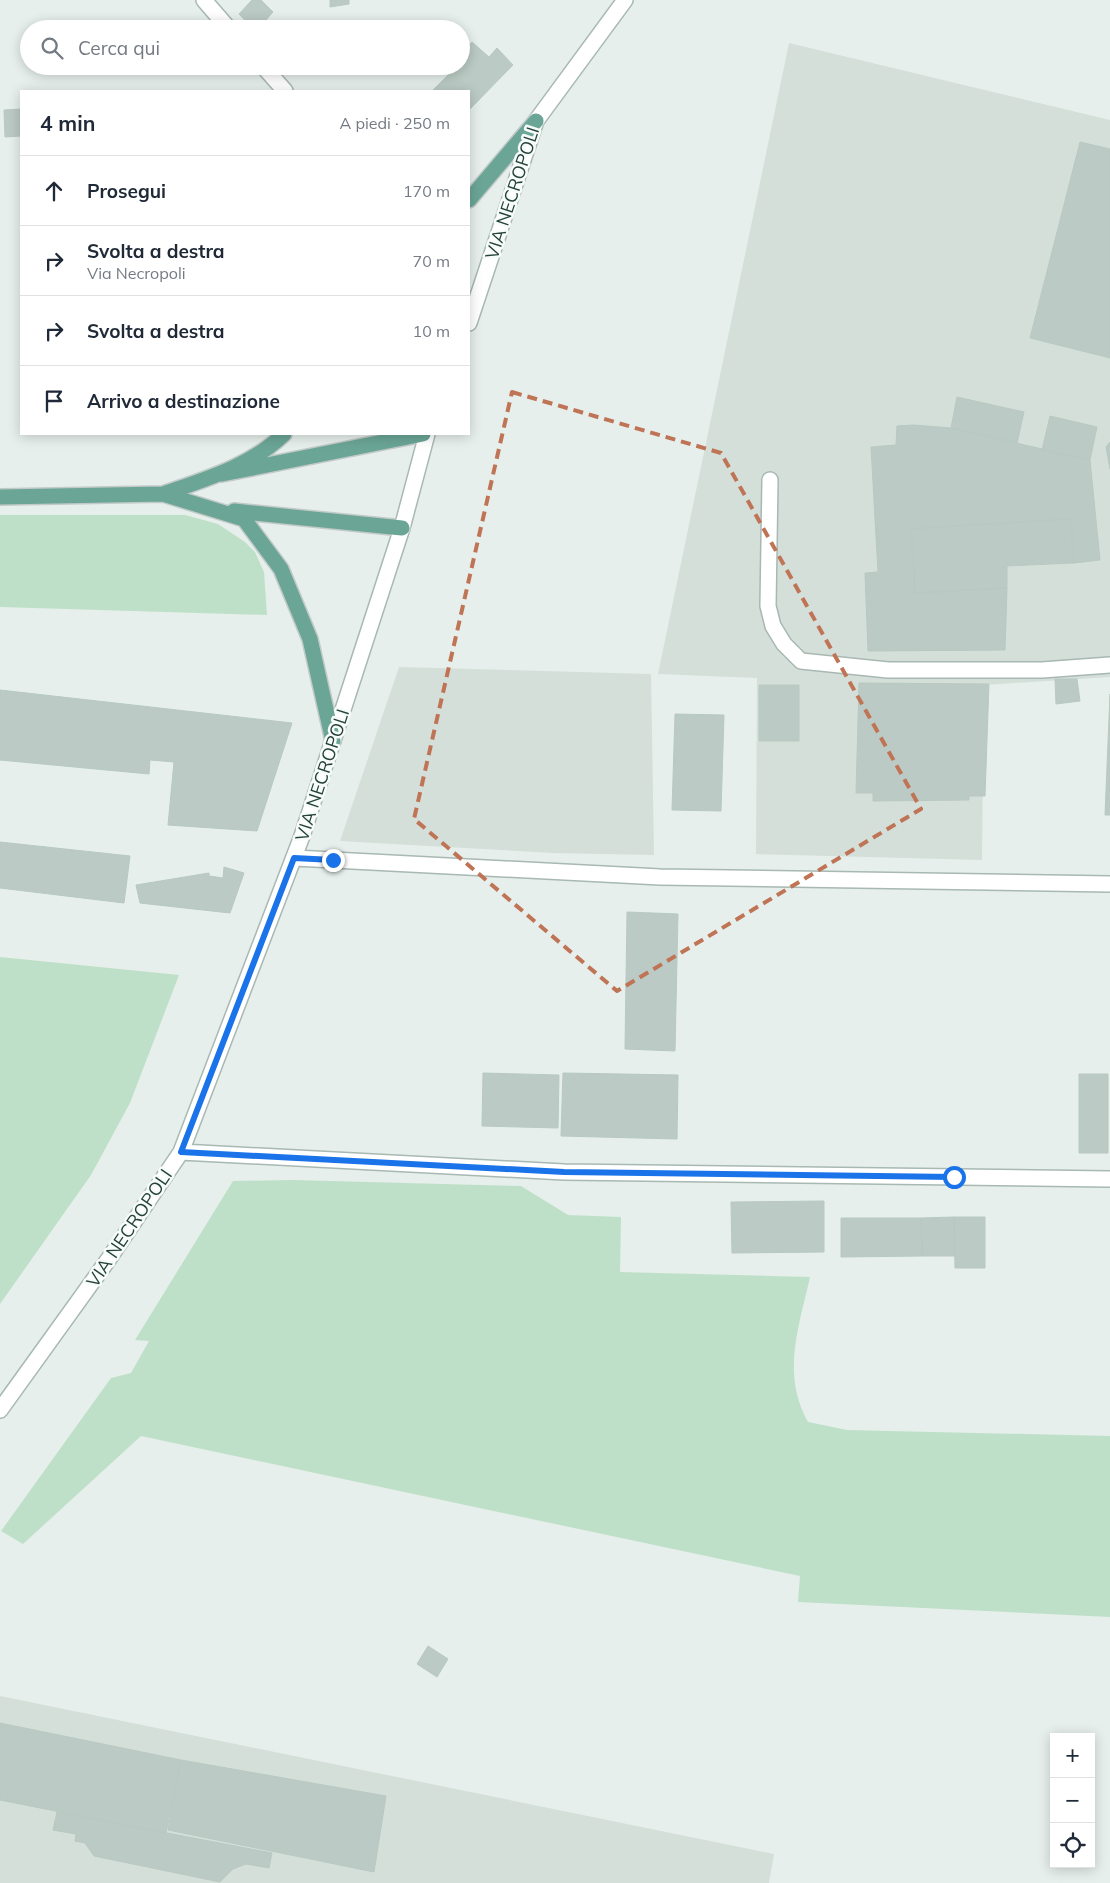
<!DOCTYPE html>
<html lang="it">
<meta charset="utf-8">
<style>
:root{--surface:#fff;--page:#f2f2f3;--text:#1f2937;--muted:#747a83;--line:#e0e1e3}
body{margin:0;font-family:Mulish,sans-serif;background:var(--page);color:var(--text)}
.controls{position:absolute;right:15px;bottom:15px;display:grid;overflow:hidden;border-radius:0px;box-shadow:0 2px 12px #0003}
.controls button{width:45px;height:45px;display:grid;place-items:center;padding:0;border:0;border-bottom:1px solid var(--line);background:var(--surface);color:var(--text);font:25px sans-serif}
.stop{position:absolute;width:15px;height:15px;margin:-11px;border:4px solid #1a73e8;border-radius:50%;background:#fff}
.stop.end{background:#1a73e8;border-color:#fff;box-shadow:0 1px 5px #0008}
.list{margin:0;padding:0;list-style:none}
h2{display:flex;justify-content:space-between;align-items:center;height:65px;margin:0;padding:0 20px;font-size:21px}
h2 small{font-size:16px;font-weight:400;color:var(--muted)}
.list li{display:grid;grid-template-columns:32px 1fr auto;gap:15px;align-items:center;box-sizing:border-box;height:70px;padding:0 20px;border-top:1px solid var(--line)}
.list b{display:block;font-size:19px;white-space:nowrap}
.list p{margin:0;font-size:16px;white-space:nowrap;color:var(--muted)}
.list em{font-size:16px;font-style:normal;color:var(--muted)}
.icon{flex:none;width:28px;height:28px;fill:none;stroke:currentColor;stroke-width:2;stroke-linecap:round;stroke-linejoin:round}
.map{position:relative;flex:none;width:1110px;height:1883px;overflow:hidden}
.search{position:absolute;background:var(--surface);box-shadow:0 2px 12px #0003;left:20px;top:20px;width:450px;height:55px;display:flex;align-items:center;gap:12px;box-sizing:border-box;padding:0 18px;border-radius:28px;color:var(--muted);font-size:19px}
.panel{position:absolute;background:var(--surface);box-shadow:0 2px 12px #0003;left:20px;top:90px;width:450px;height:345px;border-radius:0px}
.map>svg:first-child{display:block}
.built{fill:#d4dfda}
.green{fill:#bfe0c8}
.building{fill:#bbcac4;stroke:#b8c9c2}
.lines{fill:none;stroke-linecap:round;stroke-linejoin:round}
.minor-casing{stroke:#a8b8b2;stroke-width:18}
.major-casing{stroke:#c2cac8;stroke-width:18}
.minor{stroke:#fff;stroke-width:15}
.major{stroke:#6aa596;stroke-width:15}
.route{stroke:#1a73e8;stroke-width:6}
.marked{fill:none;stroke:#c07456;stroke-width:4;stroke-dasharray:10 6;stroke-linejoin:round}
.labels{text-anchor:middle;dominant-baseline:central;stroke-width:5;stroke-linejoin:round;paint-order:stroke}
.street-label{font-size:18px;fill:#24423a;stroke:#f7fbf9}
</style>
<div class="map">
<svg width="1110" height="1883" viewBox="0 0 1110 1883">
<rect width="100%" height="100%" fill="#e6efeb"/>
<!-- built -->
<path class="built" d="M789,43L1110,120V677L984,685L982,860L756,854L757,678L658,674Z
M399,667L651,674L654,855L553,853L340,841Z
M0,1696L774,1854L769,1883H0Z"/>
<!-- green -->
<path class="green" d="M0,515H185L218,524L245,542L255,552L264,572L267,615L0,607Z
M0,957L179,975L130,1103L91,1175L0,1304Z
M292,1180L521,1186L568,1215L621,1217L620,1272L810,1277C799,1327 781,1374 808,1422L847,1430L1110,1436V1617L798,1602L800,1576L141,1436L23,1544L1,1531L111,1378L131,1373L149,1341L135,1340L233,1181Z"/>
<!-- building -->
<path class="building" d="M252,0H261L273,12L258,29H253L239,14Z
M330,0H349V4L330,7Z
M472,42L489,57L497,48L513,65L469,110V91H432L457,66H461V53Z
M21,109V136L5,137L4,110Z
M1080,142L1110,149V358L1030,338Z
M957,397L1024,412L1017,443L951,428Z
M1050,416L1097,427L1090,460L1042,450Z
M914,425L951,428L1090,460L1100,560L1074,563L1071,519L911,529L915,593L1007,588L1005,650L868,651L865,573L878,572L871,447L896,445L897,426Z
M1110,442V469L1106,447Z
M1071,519L1074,563L1007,566V588L915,593L911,529Z
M1055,679H1077L1080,701L1056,704Z
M859,683L989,684L985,796H969V800L873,801V793H856Z
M759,685H799V741H759Z
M0,690L292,723L257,831L168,825L174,762L150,760L149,774L0,760Z
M1110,694V815H1105Z
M675,714L724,715L721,811L672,810Z
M0,842L130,856L124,903L0,888Z
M224,867L244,873L230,913L140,903L136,885L209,873V876L223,878Z
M627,912L678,914L675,1051L625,1049Z
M483,1073L559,1075L558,1128L482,1126Z
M563,1073L678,1075L677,1139L561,1136Z
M1079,1074H1108V1153H1079Z
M824,1201V1252L732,1253L731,1202Z
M954,1217H985V1268H955Z
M954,1217L955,1256H922L921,1218Z
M841,1218H921L922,1256L841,1257Z
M428,1646L448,1659L437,1677L417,1664Z
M0,1723L181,1760L166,1833L0,1800Z
M181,1760L386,1796L374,1872L168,1830Z
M57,1812L272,1853L269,1868L246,1864L233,1869L220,1882L94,1856L85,1843L75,1841L76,1834L53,1830Z"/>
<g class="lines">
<defs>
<path id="minor" d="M204,0L229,29
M263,66L285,91
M469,323L536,121L625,0
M770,480L768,606L773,626L784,644L801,661L888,670H1042L1110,665
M295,858L660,877L1110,884
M181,1152L564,1172L1110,1179
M0,1410L108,1260L181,1152L302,836L402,528L427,434"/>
<path id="major" d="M469,200L536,121
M222,474L423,434
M163,494C206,479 251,466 284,434
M0,497L163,494L244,519L281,569L310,639L333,741
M234,511L402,528"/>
</defs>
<!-- minor casing -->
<use href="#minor" class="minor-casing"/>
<!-- major casing -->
<use href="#major" class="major-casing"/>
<!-- minor -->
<use href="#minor" class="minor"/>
<!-- major -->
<use href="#major" class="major"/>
</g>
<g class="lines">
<!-- route -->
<path class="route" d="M333,860L294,858L181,1152L564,1172L954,1177"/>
</g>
<!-- marked area -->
<path class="marked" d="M512,392L721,453L921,809L617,991L414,819Z"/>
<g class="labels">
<!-- street labels -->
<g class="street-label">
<text transform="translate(512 193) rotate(-72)">VIA NECROPOLI</text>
<text transform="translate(322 775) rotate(-72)">VIA NECROPOLI</text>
<text transform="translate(129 1228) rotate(-56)">VIA NECROPOLI</text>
</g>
</g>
</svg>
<div class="controls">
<button>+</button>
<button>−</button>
<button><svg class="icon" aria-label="locate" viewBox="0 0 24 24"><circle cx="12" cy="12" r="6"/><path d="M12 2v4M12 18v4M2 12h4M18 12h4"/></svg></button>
</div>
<div class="stop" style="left:954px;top:1177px"></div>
<div class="stop end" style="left:333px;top:860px"></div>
<div class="search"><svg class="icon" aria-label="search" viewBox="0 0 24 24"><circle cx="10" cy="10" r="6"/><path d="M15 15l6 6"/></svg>Cerca qui</div>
<section class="panel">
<h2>4 min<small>A piedi · 250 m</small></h2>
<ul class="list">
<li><svg class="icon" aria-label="ahead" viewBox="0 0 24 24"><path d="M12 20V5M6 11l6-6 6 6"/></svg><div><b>Prosegui</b></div><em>170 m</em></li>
<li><svg class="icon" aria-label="right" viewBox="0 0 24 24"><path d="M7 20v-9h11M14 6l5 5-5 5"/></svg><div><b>Svolta a destra</b><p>Via Necropoli</p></div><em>70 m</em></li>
<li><svg class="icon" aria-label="right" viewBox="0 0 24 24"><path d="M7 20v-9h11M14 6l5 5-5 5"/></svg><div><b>Svolta a destra</b></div><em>10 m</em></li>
<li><svg class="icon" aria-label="arrive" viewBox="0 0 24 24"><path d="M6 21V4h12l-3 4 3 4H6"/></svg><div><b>Arrivo a destinazione</b></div></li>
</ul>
</section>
</div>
